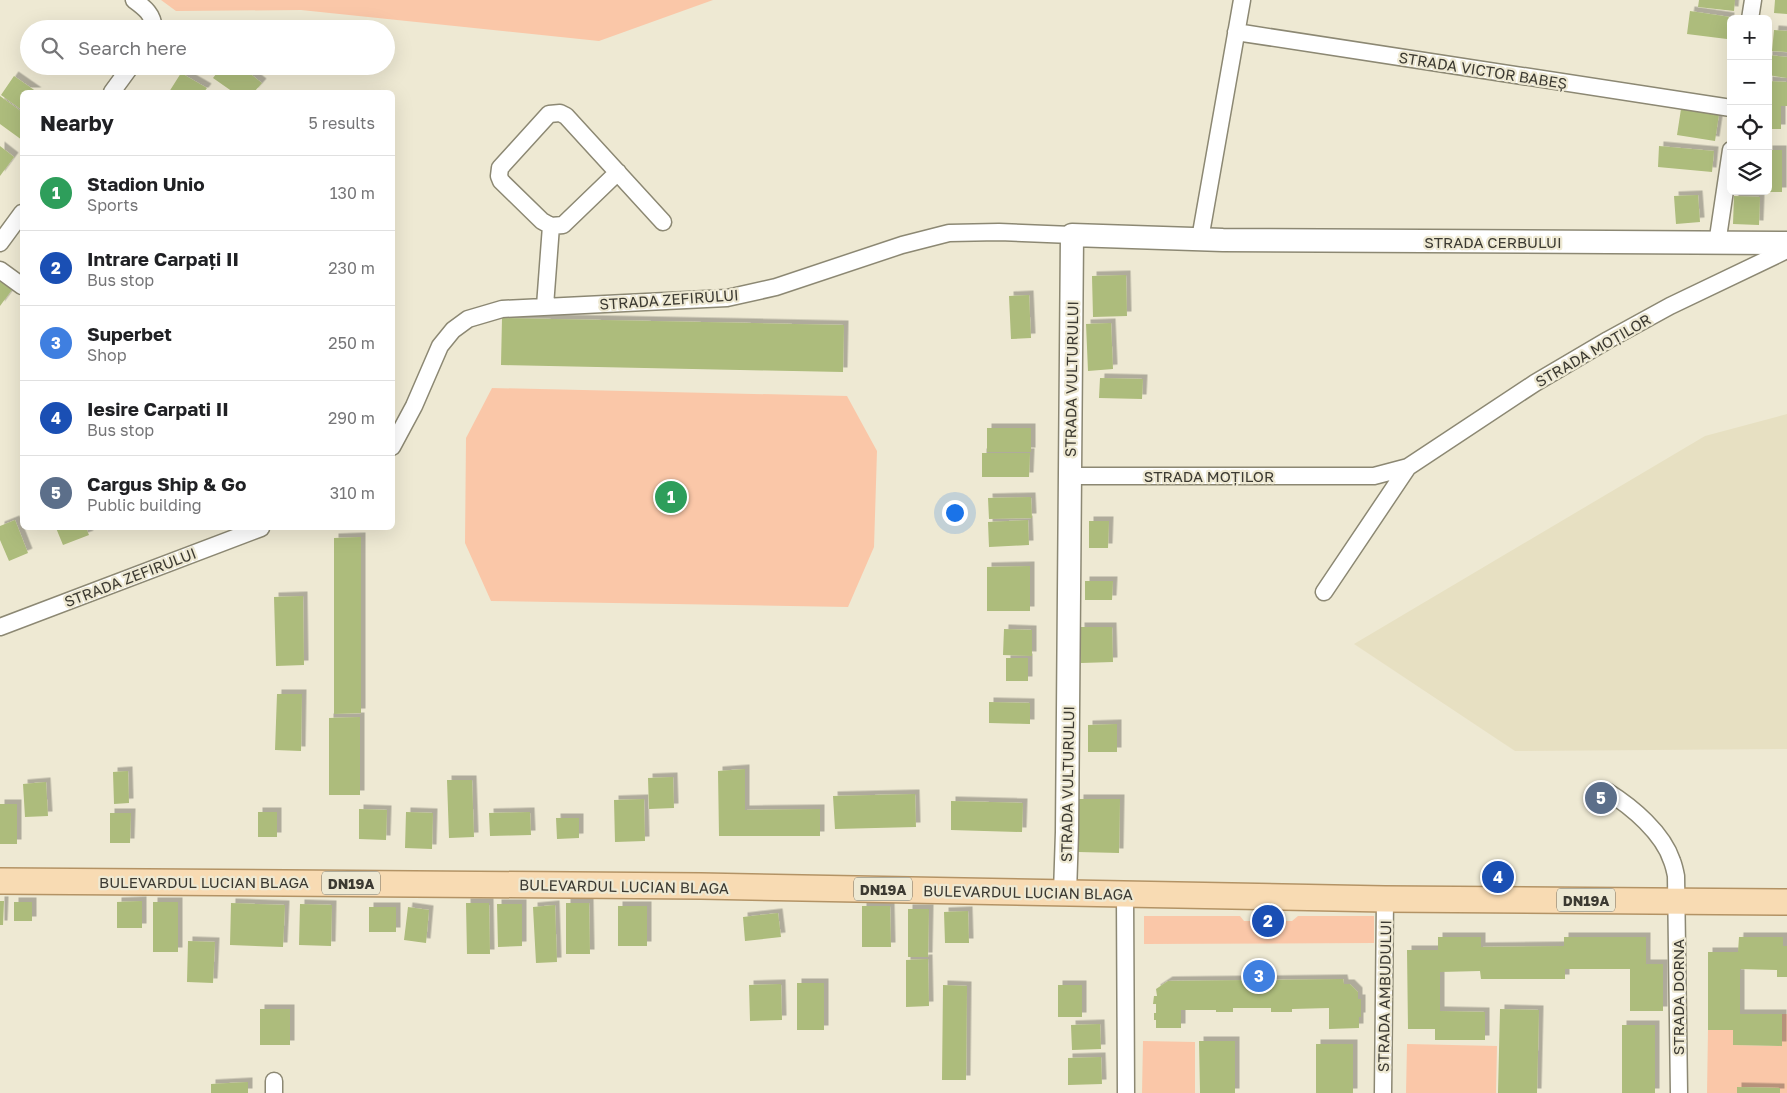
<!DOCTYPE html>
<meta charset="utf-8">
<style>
:root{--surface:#fff;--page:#f6f6f6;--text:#202124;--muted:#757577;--line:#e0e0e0;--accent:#468c96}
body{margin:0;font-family:"Golos Text",sans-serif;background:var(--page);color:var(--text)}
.controls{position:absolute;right:15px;top:15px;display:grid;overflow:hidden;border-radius:8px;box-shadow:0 5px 20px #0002}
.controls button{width:45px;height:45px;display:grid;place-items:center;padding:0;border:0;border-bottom:1px solid var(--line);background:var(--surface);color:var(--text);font:25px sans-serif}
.you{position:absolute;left:954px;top:512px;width:18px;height:18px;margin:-12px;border:4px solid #fff;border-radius:50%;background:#1a73e8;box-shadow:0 0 0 8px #1a73e833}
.badge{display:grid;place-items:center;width:32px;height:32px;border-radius:50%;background:var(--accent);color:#fff;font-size:16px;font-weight:700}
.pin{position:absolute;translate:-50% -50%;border:2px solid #fff;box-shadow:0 1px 5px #0006}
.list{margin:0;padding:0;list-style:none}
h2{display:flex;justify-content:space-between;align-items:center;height:65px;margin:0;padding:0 20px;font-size:21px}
h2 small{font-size:16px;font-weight:400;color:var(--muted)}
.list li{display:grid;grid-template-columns:32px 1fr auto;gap:15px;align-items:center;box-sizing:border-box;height:75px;padding:0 20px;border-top:1px solid var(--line)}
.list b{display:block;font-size:19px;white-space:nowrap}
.list p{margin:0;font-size:16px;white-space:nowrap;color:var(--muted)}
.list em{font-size:16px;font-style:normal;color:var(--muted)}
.icon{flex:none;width:28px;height:28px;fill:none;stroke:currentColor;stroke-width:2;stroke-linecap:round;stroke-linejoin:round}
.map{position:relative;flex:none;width:1787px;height:1093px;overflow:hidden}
.search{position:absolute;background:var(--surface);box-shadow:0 5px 20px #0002;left:20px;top:20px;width:375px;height:55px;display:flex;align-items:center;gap:12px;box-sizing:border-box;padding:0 18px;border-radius:28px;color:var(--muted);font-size:19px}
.panel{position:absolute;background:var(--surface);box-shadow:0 5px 20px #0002;left:20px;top:90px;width:375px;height:440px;border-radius:8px}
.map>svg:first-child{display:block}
.built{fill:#e7e0c2}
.green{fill:#fac7a8}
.building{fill:#adbc7b;filter:url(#shadow)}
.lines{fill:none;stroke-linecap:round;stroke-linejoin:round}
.street-casing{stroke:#8c8873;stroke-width:19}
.secondary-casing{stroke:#8c8873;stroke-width:25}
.primary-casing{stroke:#b39365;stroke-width:28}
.street{stroke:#fff;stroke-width:16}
.secondary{stroke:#fff;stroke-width:22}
.primary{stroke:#f8dbb3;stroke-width:25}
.labels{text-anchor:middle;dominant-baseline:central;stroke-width:4.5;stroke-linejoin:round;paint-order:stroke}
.shield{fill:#eee9d3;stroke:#716e62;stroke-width:1}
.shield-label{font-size:14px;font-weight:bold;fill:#3c3a32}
.street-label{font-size:15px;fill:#3c3a32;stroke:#eee9d3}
</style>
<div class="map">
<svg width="1787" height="1093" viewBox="0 0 1787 1093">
<defs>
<filter id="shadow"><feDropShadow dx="4.5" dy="-4.5" stdDeviation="0" flood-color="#0004"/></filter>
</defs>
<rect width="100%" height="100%" fill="#eee9d3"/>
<!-- built -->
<path class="built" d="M1787,414V749L1515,751L1354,644L1705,436Z"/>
<!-- green -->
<path class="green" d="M161,0H713L599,41L301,10L176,11Z
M492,388L847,396L877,451L874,547L848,607L491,601L465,543L466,438Z
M1144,916H1240L1244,921H1292L1298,916H1374V943L1144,944Z
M1782,1014H1787V1093H1780V1088L1737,1087V1093H1707L1708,1030H1733V1045L1782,1046Z
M1143,1041L1195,1042V1093H1142Z
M1407,1044L1497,1046L1496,1093H1406Z"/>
<!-- building -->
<path class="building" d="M1699,0H1735L1734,11L1698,7Z
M1775,0H1787V14L1774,13Z
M1690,11L1730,17L1727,39L1687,34Z
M1774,30L1787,31V52L1772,51Z
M1768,55L1787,57V78L1768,75Z
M222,66H240L262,83L254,92H233L213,78Z
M181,73L207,88L204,92H169Z
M14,76L37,92H22V110L1,95Z
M1768,81L1787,82V106H1781V129H1768Z
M0,96L22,112V140L0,124Z
M1681,109L1719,114L1715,141L1677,135Z
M0,146L14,157L0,176Z
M1659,146L1714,151L1712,172L1658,167Z
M1768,150H1782V192H1768Z
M1698,195L1700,222L1676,224L1674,196Z
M1734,196L1760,197L1759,225L1733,224Z
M1126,275L1127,316L1093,317L1092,276Z
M0,276L14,287L0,306Z
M1029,295L1031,338L1011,339L1009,296Z
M502,318L844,325L843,372L501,365Z
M1111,323L1113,369L1088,371L1086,324Z
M1100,378L1143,379L1142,399L1099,398Z
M987,428H1031V452H987Z
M982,453H1030L1029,477H982Z
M1031,497L1032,518L989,519L988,498Z
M15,520L28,553L9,561L0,540V526Z
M1028,520L1029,545L989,547L988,522Z
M1089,521H1109L1108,548H1089Z
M56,528H86L89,535L63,545Z
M361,537V713L334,714V538Z
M1030,566V611H987V567Z
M1085,581H1113L1112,600H1085Z
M303,596L304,665L276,666L274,597Z
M1080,627H1112L1113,662L1081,663Z
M1004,629L1032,630V656L1003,655Z
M1006,658H1028V681H1006Z
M277,694H302L301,751L275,750Z
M989,702L1030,703V724L989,723Z
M360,717V795H329V718Z
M1117,724V752H1088V725Z
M745,769V810L820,809V836H719L718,771Z
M128,771L129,803L114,804L113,772Z
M673,777L674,808L649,809L648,778Z
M447,780H472L474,837L449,838Z
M46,782L48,816L25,817L23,784Z
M915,794L916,827L835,829L833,796Z
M644,799L645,841L615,842L614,800Z
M1079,799H1120L1119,853L1078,852Z
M951,801L1023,803L1022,832L951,830Z
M0,804H17V844H0Z
M359,809L387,810L386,840L359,839Z
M258,812H277V837H258Z
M406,812L433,813L432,849L405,848Z
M530,812L531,835L490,836L489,813Z
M110,813H131L130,843H110Z
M556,818H579V838L557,839Z
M0,901H4L3,925H0Z
M142,901V928H117V902Z
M14,902H32V921H14Z
M153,902H178V952H153Z
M231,903L285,905L283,947L230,945Z
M466,903H489L490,954H467Z
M566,903H589L590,954H566Z
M300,904L332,905L331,946L299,945Z
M497,904H522V946L498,947Z
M555,905L557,962L536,963L533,907Z
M618,906H647V946H618Z
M862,906H890L891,947H862Z
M369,907H396V932H369Z
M408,907L429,910L426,943L404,940Z
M908,909H929L928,957H908Z
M968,911L969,943H945L944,912Z
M778,913L781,937L745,941L743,917Z
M1438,937H1481V947L1564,946V937H1646V964H1663V1011H1630V969H1565V979H1481L1480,971L1440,972V1011L1485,1012V1040H1435V1029H1408L1407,950H1438Z
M1739,937H1783V946H1787V977H1777V970L1740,969V1014H1782V1046L1733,1045V1030H1708V952H1738Z
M188,941L215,942L213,983L187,982Z
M928,959L929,1006L906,1007V960Z
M1343,979L1344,984H1350L1358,992V999H1361V1017H1359V1028L1329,1029V1008L1292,1009V1012H1271V1008H1233V1012H1216V1010H1181V1028H1156V1020H1154V1013H1156V1004H1153L1154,996H1157L1156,989L1168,981Z
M797,983H824V1030H797Z
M781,984L782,1020L750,1021L749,985Z
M943,985L967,986L966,1080H942Z
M1058,985H1082V1017H1058Z
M260,1009H290V1045H260Z
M1500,1009L1539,1010L1537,1093H1498Z
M1100,1024L1101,1049L1072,1050L1071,1025Z
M1622,1025H1655V1093H1622Z
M1199,1041H1235V1093H1200Z
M1316,1044H1353V1093H1316Z
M1101,1057L1102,1084L1068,1085V1058Z
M248,1082V1093H211V1084Z
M1737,1087L1780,1088V1093H1737Z"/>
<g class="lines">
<defs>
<path id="street" d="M134,0C145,8 153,14 154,29
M1750,19L1753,0
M1236,32L1731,108
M112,92L131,66
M551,226L563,225L618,172
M1200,239L1242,0
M0,243L22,213
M1717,244L1731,150
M0,270L22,286
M545,306L551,226L542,221L501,181L499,176L500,168L549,114L560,113L566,116L663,222
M392,447L414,406L440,346L453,330L468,319L502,309L727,298L776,287L902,245L949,233L999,232L1072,235
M1070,476H1374L1408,467L1535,383L1608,340L1670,306L1787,250
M1324,592L1408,467
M0,627L261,528
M1608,792C1632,807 1663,833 1672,861C1674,866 1675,871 1676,876L1679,1093
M1125,895L1126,1093
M274,1093V1081
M1383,1093L1385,899"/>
<path id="secondary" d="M1065,893L1067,832L1072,235L1223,240L1787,243"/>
<path id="primary" d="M0,881L701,886L1385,899L1787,902"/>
</defs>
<!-- street casing -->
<use href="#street" class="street-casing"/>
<!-- secondary casing -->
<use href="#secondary" class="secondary-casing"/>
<!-- primary casing -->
<use href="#primary" class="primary-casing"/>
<!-- street -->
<use href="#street" class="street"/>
<!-- secondary -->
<use href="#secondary" class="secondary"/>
<!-- primary -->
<use href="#primary" class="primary"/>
</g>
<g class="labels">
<!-- shield labels -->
<g class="shield">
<rect x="322" y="871.5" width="58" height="23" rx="4"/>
<rect x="854" y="877.5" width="58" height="23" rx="4"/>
<rect x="1557" y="888.5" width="58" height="23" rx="4"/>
</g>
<g class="shield-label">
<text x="351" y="883">DN19A</text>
<text x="883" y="889">DN19A</text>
<text x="1586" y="900">DN19A</text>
</g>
<!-- street labels -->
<g class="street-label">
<text transform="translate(1483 70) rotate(9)">STRADA VICTOR BABEȘ</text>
<text x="1493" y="242">STRADA CERBULUI</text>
<text transform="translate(669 299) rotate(-4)">STRADA ZEFIRULUI</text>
<text transform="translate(1593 350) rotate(-30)">STRADA MOȚILOR</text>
<text transform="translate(1071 379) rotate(-89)">STRADA VULTURULUI</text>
<text x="1209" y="476">STRADA MOȚILOR</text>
<text transform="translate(130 577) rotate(-21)">STRADA ZEFIRULUI</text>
<text transform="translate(1067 784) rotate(-89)">STRADA VULTURULUI</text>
<text x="204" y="882">BULEVARDUL LUCIAN BLAGA</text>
<text transform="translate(624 886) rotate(1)">BULEVARDUL LUCIAN BLAGA</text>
<text transform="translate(1028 892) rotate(1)">BULEVARDUL LUCIAN BLAGA</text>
<text transform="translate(1384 996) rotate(-89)">STRADA AMBUDULUI</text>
<text transform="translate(1678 997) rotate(-90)">STRADA DORNA</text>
</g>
</g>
</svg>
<div class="controls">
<button>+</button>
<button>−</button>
<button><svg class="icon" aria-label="locate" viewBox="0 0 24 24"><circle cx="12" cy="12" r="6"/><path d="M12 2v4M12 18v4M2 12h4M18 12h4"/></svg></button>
<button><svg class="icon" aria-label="layers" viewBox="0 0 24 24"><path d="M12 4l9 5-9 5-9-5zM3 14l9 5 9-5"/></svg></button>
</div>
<div class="you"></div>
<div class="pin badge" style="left:671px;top:497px;background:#2e9e5b">1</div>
<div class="pin badge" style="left:1268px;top:921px;background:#1a4fb4">2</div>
<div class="pin badge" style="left:1259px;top:976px;background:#3f7fe0">3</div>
<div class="pin badge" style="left:1498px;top:877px;background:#1a4fb4">4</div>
<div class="pin badge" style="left:1601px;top:798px;background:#5c6f8a">5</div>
<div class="search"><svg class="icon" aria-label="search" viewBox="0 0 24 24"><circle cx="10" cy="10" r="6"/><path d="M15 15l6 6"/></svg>Search here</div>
<section class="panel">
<h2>Nearby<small>5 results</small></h2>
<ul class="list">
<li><span class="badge" style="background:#2e9e5b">1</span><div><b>Stadion Unio</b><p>Sports</p></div><em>130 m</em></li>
<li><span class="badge" style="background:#1a4fb4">2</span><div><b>Intrare Carpați II</b><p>Bus stop</p></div><em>230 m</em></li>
<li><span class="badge" style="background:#3f7fe0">3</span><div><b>Superbet</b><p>Shop</p></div><em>250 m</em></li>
<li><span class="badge" style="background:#1a4fb4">4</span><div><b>Iesire Carpati II</b><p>Bus stop</p></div><em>290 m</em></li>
<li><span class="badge" style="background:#5c6f8a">5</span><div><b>Cargus Ship &amp; Go</b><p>Public building</p></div><em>310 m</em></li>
</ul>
</section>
</div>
